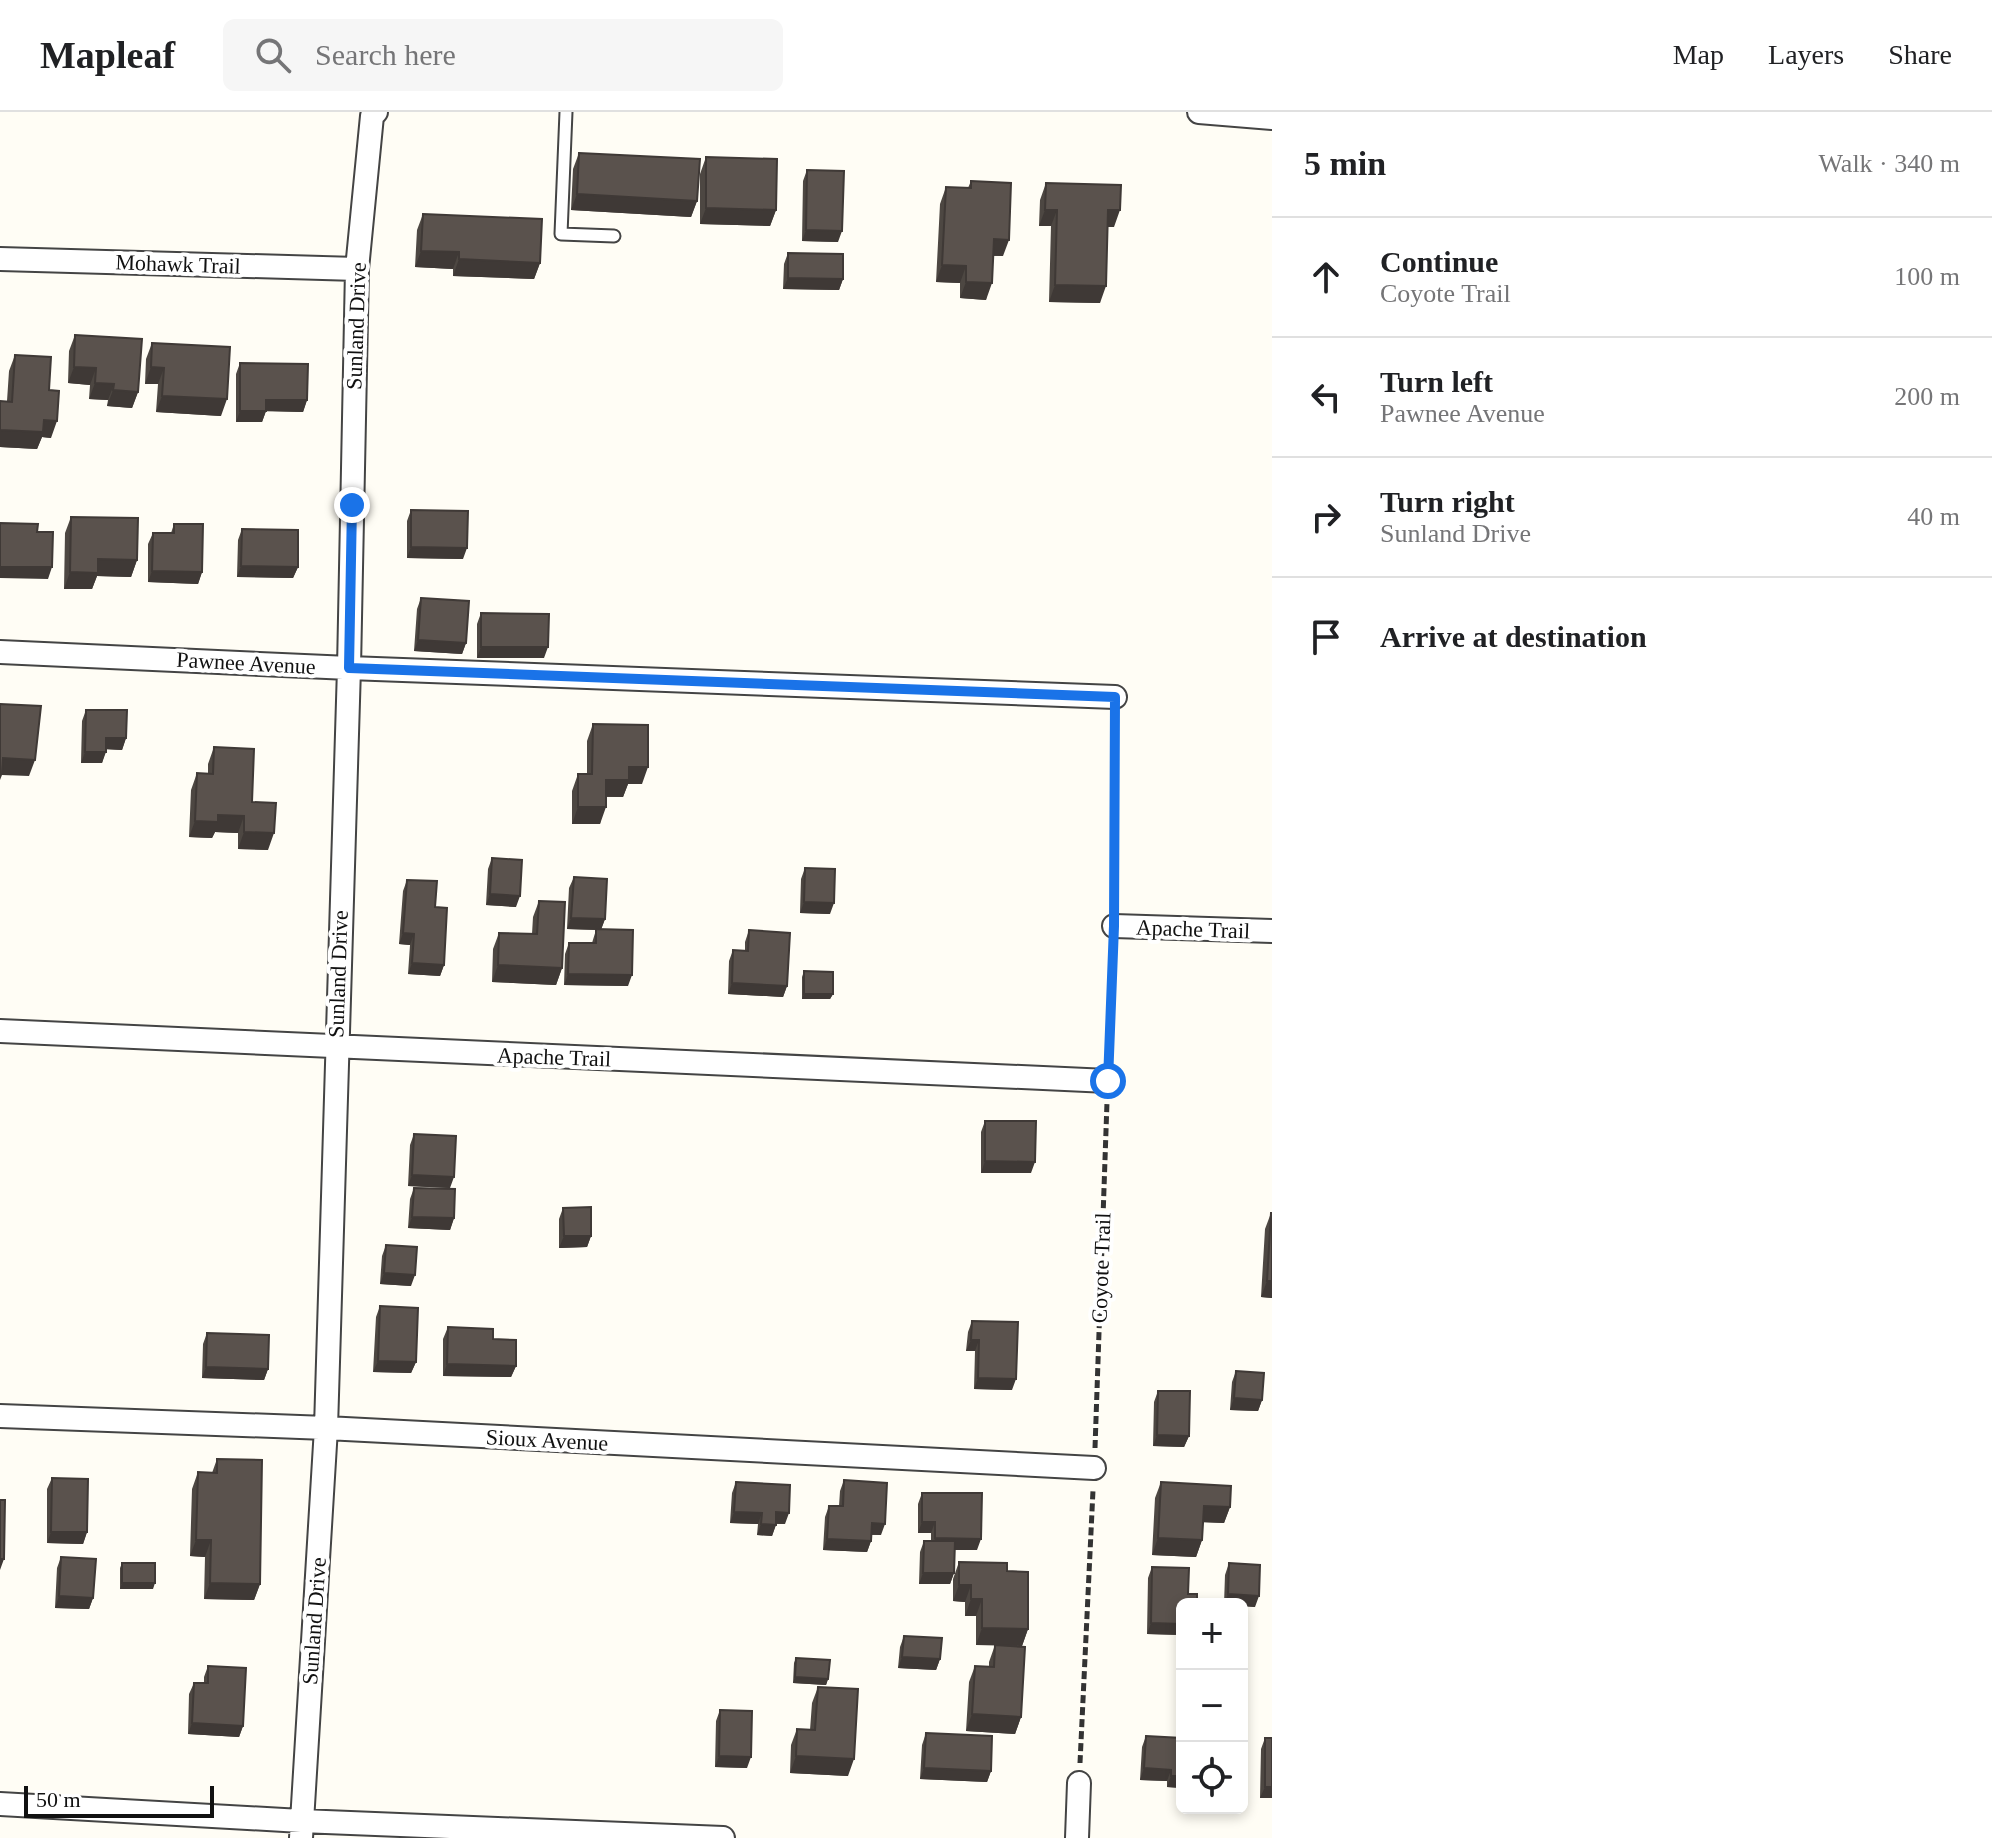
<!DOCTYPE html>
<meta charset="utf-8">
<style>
:root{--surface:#fff;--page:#f6f6f6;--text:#202124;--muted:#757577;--line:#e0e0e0}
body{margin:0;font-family:"Times New Roman",serif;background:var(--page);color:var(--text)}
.controls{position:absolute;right:24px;bottom:24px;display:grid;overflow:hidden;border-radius:12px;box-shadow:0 4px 12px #0003}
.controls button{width:72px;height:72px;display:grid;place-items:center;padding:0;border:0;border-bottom:2px solid var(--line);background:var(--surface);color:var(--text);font:40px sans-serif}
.scale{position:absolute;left:24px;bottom:20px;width:190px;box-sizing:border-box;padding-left:8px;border:4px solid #111;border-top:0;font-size:22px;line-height:28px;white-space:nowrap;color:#111;-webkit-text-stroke:6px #fff;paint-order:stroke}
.stop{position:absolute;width:24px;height:24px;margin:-18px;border:6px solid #1a73e8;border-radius:50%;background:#fff}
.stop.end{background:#1a73e8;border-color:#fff;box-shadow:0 2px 8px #0008}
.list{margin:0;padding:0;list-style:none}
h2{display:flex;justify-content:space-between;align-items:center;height:104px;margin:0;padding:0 32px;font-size:34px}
h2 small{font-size:26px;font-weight:400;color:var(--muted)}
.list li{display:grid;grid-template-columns:52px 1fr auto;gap:24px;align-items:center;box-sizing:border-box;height:120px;padding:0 32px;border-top:2px solid var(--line)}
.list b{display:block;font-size:30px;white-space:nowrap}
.list p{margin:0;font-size:26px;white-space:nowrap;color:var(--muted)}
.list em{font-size:26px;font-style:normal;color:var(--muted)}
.icon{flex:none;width:44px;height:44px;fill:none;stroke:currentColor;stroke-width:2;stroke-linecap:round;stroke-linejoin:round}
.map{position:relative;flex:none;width:1272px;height:1726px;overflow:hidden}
header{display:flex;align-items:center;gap:48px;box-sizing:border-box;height:112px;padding:0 40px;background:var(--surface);border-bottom:2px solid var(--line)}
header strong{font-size:38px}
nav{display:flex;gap:44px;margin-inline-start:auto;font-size:28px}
.search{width:560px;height:72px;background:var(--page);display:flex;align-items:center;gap:20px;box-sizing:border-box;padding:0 28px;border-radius:12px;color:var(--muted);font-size:30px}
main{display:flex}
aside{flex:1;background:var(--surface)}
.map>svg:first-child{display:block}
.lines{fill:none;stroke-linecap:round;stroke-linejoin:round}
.lane-casing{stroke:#444;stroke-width:15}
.street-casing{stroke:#444;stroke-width:26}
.path{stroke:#333;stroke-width:5;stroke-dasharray:8 4;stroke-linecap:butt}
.lane{stroke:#fff;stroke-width:11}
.street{stroke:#fff;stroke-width:22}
.wall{fill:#4d4742}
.shaded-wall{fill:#3f3936}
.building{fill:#5a524d;stroke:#3f3936;stroke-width:2}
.route{stroke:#1a73e8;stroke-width:10}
.labels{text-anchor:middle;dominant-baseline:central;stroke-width:8;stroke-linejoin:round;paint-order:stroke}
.street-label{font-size:22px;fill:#111;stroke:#fff}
</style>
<header>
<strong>Mapleaf</strong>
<div class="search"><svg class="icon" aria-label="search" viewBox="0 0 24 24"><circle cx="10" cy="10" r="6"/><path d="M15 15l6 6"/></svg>Search here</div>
<nav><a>Map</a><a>Layers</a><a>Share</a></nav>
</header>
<main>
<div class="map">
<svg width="1272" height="1726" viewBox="0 0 1272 1726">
<rect width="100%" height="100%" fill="#fffdf5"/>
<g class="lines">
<defs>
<path id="lane" d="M566,0L561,122L614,124"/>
<path id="street" d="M1199,0L1272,6
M0,147L357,157
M0,540L349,556L1115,585
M1114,814L1272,819
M0,919L1108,969
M0,1304L326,1316L1094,1356
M0,1692L301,1709L723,1726
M301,1726L326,1316L349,556L357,157L372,4L376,0
M1077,1726L1079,1671"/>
</defs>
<!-- lane casing -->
<use href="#lane" class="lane-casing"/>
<!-- street casing -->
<use href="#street" class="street-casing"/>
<!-- path -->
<path class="path" d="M1114,792L1115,606
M1109,948L1114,834
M1095,1336L1107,990
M1080,1651L1093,1378"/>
<!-- lane -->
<use href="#lane" class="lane"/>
<!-- street -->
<use href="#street" class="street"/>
</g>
<!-- wall -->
<path class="wall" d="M579,41L697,89L691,105L571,98L573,57Z
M706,45L776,98L770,114L700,112V62Z
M807,58L838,130L802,129L803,69Z
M971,69L1003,144H993L986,188L960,186V171L936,170L940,92L946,75L968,76Z
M1046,71L1114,115H1108L1100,191L1049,190L1051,114H1039L1040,88Z
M423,102L540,151L534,167L453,164V157L415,155L417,118Z
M788,141L843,167L839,178L783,177L784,152Z
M75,223L138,280L132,296L107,294L108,288L89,287L90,273L68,271L69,239Z
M152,231L221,304L156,300L158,272H145L146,247Z
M15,243L49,278L51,326L42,325L37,337L0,335V289H7L9,259Z
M240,251L307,288L303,300L266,299L262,310H236V262Z
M411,398L463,447L407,446V409Z
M71,405L137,448L131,465L97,464L92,477H64L65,421Z
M174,412L202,460L198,472L148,470V432L153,421H171Z
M242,417L298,455L293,466L237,465L238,428Z
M421,486L466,531L462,542L414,539L417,497Z
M481,501L544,546H477V512Z
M86,598L126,626L122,638L106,637L102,651H81L82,609Z
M593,612L642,672H628L623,685H606L600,712H572V679L578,662H587V629Z
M214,635L252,690L268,738L238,737V721L215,720L212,726L189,725L191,678L197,661H208V652Z
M492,746L516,795L486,793L488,757Z
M805,756L830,802L800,801L801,767Z
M574,765L605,807L601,817L628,874L564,873L565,842L569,831H592L596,818L567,817L569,776Z
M407,768L435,795L444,853L440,864L408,862L410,833L399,832L403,779Z
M539,789L562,856L556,873L492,870L493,837L499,821L532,822L533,805Z
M749,818L787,874L783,885L728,882L729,849L733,838L745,839V830Z
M804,859L833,882L830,887H802V865Z
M985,1009L1031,1061H981V1020Z
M414,1022L450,1076L408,1074L410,1033Z
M414,1076L454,1106L450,1118L408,1116L410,1087Z
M563,1096L591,1124L587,1135L559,1136V1107Z
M1271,1101L1272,1186L1261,1185L1265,1117Z
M386,1133L411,1174L380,1172L382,1144Z
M380,1194L416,1250L411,1261L373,1260L376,1205Z
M972,1209L1012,1278L974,1277L975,1239H966L968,1220Z
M448,1215L493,1227L516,1254L511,1265L443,1264V1227Z
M207,1221L268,1257L264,1268L202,1266L203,1232Z
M1236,1259L1262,1288L1258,1299L1230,1298L1232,1270Z
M1158,1279L1189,1324L1184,1335L1153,1334L1154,1290Z
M217,1347L260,1472L254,1488L204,1487L205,1445L190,1444L192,1377L198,1360L212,1361Z
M52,1366L87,1420L83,1432L47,1431V1377Z
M844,1368L881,1423H872L871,1429L867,1440L823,1438L825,1405L829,1394H839L840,1379Z
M736,1370L785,1412H776L772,1424L757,1423L758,1412L730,1411L732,1381Z
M1161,1370L1230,1395L1224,1411L1203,1410L1202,1428L1196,1445L1152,1443L1155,1386Z
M922,1381L977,1438H955L954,1461L950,1472H919L920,1440L924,1429H931V1421H918V1392Z
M61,1445L93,1486L89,1497L55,1496L57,1456Z
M959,1450L1007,1459L1028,1517L1022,1534L998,1533L1021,1605L1015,1622L966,1619L969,1570L975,1554L989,1555V1550L995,1533H976V1504H965V1490L953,1489V1467Z
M122,1451L153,1477H120V1456Z
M1229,1451L1255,1495L1242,1494V1492H1224L1225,1463Z
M1152,1455L1182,1492V1523L1147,1522L1148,1466Z
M904,1524L940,1547L936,1558L898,1556L900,1535Z
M796,1546L828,1567L826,1573L793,1571L794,1551Z
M208,1554L243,1614L239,1625L188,1622L189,1582L194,1571H204V1565Z
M818,1575L848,1664L790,1661L791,1633L797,1617L810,1618L812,1591Z
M720,1598L747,1656L715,1655L716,1609Z
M926,1621L991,1659L987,1670L920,1667L922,1633Z
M1146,1624L1182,1626V1676L1167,1675V1669L1140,1668L1142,1635Z
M1265,1626H1272V1686H1260L1261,1637Z"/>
<!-- shaded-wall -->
<path class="shaded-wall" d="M577,82L697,89L691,105L571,98Z
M706,96L776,98L770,114L700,112Z
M1045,98H1057L1051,114H1039Z
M1108,98H1120L1114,115H1102Z
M806,118L842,119L838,130L802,129Z
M994,127L1009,128L1003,144L988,143Z
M421,139L459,140L453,157L415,155Z
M459,147L540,151L534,167L453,164Z
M942,153L966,154L960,171L936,170Z
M788,166L843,167L839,178L783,177Z
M966,170L992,171L986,188L960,186Z
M1055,173L1106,174L1100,191L1049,190Z
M74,255L96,256L90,273L68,271Z
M151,255L164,256L158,272H145Z
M95,271L114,272L108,288L89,287Z
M113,278L138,280L132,296L107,294Z
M162,284L227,287L221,304L156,300Z
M266,288H307L303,300L262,299Z
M240,299H266L262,310H236Z
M44,308L57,309L51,326L42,325L37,337L0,335V318Z
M411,435L467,436L463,447L407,446Z
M98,447L137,448L131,465L97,464L92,477H64L70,460Z
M241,454L298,455L293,466L237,465Z
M0,455H52L48,467L0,466Z
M152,459L202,460L198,472L148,470Z
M418,528L466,531L462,542L414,539Z
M481,535H548L544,546H477Z
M106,626H126L122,638L102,637Z
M85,640H106L102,651H81Z
M3,646L35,648L29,664L2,663L0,668V655Z
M629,655H648L642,672H628L623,685L600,684L606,668Z
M578,695H606L600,712H572Z
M218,703L244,704L238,721L215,720L212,726L189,725L195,709Z
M244,720L274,721L268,738L238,737Z
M490,782L520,784L516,795L486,793Z
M804,790L834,791L830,802L800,801Z
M571,806L605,807L601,818L567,817Z
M403,821L414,822L410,833L399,832Z
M412,851L444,853L440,864L408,862Z
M498,853L562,856L556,873L492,870Z
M568,862L632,863L628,874L564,873Z
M732,871L787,874L783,885L728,882Z
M804,882H833L830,887H802Z
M985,1049L1035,1050L1031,1061H981Z
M412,1063L454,1065L450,1076L408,1074Z
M412,1105L454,1106L450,1118L408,1116Z
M564,1124H591L587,1135L559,1136Z
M384,1161L415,1163L411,1174L380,1172Z
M1267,1169H1272V1186L1261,1185Z
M971,1228H979L975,1239H966Z
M378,1249L416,1250L411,1261L373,1260Z
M447,1252L516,1254L511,1265L443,1264Z
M206,1255L268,1257L264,1268L202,1266Z
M978,1266L1016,1267L1012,1278L974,1277Z
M1234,1286L1262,1288L1258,1299L1230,1298Z
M1157,1323L1189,1324L1184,1335L1153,1334Z
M1204,1394L1230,1395L1224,1411L1197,1410Z
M734,1400L762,1401L758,1412L730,1411Z
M776,1400L789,1401L785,1412L772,1411Z
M922,1410H935L931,1421H918Z
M872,1411L885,1412L881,1423L868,1422Z
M761,1412L776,1413L772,1424L757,1423Z
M51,1420H87L83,1432L47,1431Z
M935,1426L981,1427L977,1438H931Z
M1158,1426L1202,1428L1196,1445L1152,1443Z
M827,1427L871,1429L867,1440L823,1438Z
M196,1428H211L205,1445L190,1444Z
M0,1447H4L0,1458Z
M923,1461H954L950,1472H919Z
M122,1471H155L153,1477H120Z
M210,1471L260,1472L254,1488L204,1487Z
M959,1473H971L965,1490L953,1489Z
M1228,1482L1259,1484L1255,1495L1242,1494V1492H1224Z
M59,1484L93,1486L89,1497L55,1496Z
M971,1487H982L976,1504H965Z
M1151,1511L1182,1512V1523L1147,1522Z
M982,1516L1028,1517L1022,1534L976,1533Z
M902,1545L940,1547L936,1558L898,1556Z
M795,1565L828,1567L826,1573L793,1571Z
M972,1602L1021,1605L1015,1622L966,1619Z
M192,1611L243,1614L239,1625L188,1622Z
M719,1644L751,1645L747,1656L715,1655Z
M796,1644L854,1647L848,1664L790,1661Z
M924,1656L991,1659L987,1670L920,1667Z
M1144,1656L1171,1658L1167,1669L1140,1668Z
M1171,1664H1182V1676L1167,1675Z
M1265,1675H1272V1686H1260Z"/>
<!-- building -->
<path class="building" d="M579,41L700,47L697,89L577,82Z
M706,45L777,47L776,98L706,96Z
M807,58L844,59L842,119L806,118Z
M971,69L1011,71L1009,128L994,127L992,171L966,170V154L942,153L946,75L971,76Z
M1046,71L1121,73L1120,98H1108L1106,174L1055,173L1057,98H1045Z
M423,102L542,107L540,151L459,147V140L421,139Z
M788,141L843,142V167L788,166Z
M75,223L142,227L138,280L113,278L114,272L95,271L96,256L74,255Z
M152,231L230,235L227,287L162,284L164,256L151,255Z
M15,243L51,245L49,278L59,279L57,309L44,308L43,320L0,318V289L12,290Z
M240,251L308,252L307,288H266V299H240Z
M411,398L468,399L467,436L411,435Z
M71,405L138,406L137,448L98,447V461L70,460Z
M0,411L38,412L37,420H53L52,455H0Z
M174,412H203L202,460L152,459L153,421H174Z
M242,417L298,418V455L241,454Z
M421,486L469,489L466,531L418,528Z
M481,501L549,502L548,535H481Z
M0,592L41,594L35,648L3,646L2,662H0Z
M86,598H127L126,626H106V640H85Z
M593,612L648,613V655H629V668H606V695H578V662H592Z
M214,635L254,637L252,690L276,691L274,721L244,720V704L218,703V710L195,709L197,661L213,662Z
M492,746L522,748L520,784L490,782Z
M805,756L835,757L834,791L804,790Z
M574,765L607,767L605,807L571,806Z
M407,768L437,769L435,795L447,796L444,853L412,851L414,822L403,821Z
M539,789L565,790L562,856L498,853L499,821L537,822Z
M596,817L633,818L632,863L568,862L569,831H596Z
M749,818L790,821L787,874L732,871L733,838L748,839Z
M804,859L833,860V882H804Z
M985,1009H1036L1035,1050L985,1049Z
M414,1022L456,1024L454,1065L412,1063Z
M414,1076L455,1077L454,1106L412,1105Z
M591,1095V1124H564L563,1096Z
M1271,1101H1272V1169H1267Z
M386,1133L417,1135L415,1163L384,1161Z
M380,1194L418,1196L416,1250L378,1249Z
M972,1209L1018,1210L1016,1267L978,1266L979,1228H971Z
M448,1215L493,1217V1227L516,1228V1254L447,1252Z
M207,1221L269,1223L268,1257L206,1255Z
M1236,1259L1264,1261L1262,1288L1234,1286Z
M1158,1279H1190L1189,1324L1157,1323Z
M217,1347L262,1348L260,1472L210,1471L211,1428H196L198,1360L217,1361Z
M52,1366L88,1367L87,1420H51Z
M844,1368L887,1371L885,1412L872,1411L871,1429L827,1427L829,1394H843Z
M736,1370L790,1373L789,1401L776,1400V1413L761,1412L762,1401L734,1400Z
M1161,1370L1231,1374L1230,1395L1204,1394L1202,1428L1158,1426Z
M922,1381H982L981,1427L935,1426V1410H922Z
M0,1388H5L4,1447H0Z
M924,1429H955L954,1461H923Z
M61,1445L96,1447L93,1486L59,1484Z
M959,1450L1007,1451V1459L1028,1460V1517L982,1516V1487H971V1473H959Z
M122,1451H155V1471H122Z
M1229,1451L1260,1453L1259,1484L1228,1482Z
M1152,1455L1189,1456L1188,1482H1197V1492H1182V1512L1151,1511Z
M904,1524L942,1526L940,1547L902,1545Z
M995,1533L1025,1535L1021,1605L972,1602L975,1554L994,1555Z
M796,1546L830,1548L828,1567L795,1565Z
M208,1554L246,1556L243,1614L192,1611L194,1571H208Z
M818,1575L858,1577L854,1647L796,1644L797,1617L815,1618Z
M720,1598L752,1599L751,1645L719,1644Z
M926,1621L992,1624L991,1659L924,1656Z
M1146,1624L1182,1626V1664H1171V1658L1144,1656Z
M1265,1626H1272V1675H1265Z"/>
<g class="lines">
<!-- route -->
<path class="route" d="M352,393L349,556L1115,585L1114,814L1108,969"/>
</g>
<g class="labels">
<!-- street labels -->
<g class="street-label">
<text transform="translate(178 152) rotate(2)">Mohawk Trail</text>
<text transform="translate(356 214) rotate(-88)">Sunland Drive</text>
<text transform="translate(246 551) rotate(3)">Pawnee Avenue</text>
<text transform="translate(1193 817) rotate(2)">Apache Trail</text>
<text transform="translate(338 862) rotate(-88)">Sunland Drive</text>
<text transform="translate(554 945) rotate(2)">Apache Trail</text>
<text transform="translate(1101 1156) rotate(-88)">Coyote Trail</text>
<text transform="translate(547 1328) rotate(3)">Sioux Avenue</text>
<text transform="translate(314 1509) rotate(-86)">Sunland Drive</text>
</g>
</g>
</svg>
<div class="controls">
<button>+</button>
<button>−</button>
<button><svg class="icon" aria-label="locate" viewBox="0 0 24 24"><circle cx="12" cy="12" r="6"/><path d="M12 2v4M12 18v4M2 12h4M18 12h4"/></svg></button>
</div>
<div class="scale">50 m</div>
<div class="stop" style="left:1108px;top:969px"></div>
<div class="stop end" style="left:352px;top:393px"></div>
</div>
<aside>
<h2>5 min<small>Walk · 340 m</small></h2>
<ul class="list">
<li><svg class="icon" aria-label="ahead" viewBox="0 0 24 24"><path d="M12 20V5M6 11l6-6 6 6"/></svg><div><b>Continue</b><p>Coyote Trail</p></div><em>100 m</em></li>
<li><svg class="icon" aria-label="left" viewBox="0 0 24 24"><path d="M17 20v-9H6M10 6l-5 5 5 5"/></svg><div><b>Turn left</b><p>Pawnee Avenue</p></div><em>200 m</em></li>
<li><svg class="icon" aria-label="right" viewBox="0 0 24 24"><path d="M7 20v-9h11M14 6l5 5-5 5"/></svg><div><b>Turn right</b><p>Sunland Drive</p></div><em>40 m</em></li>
<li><svg class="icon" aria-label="arrive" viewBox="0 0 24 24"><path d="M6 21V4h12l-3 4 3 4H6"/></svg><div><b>Arrive at destination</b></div></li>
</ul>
</aside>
</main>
